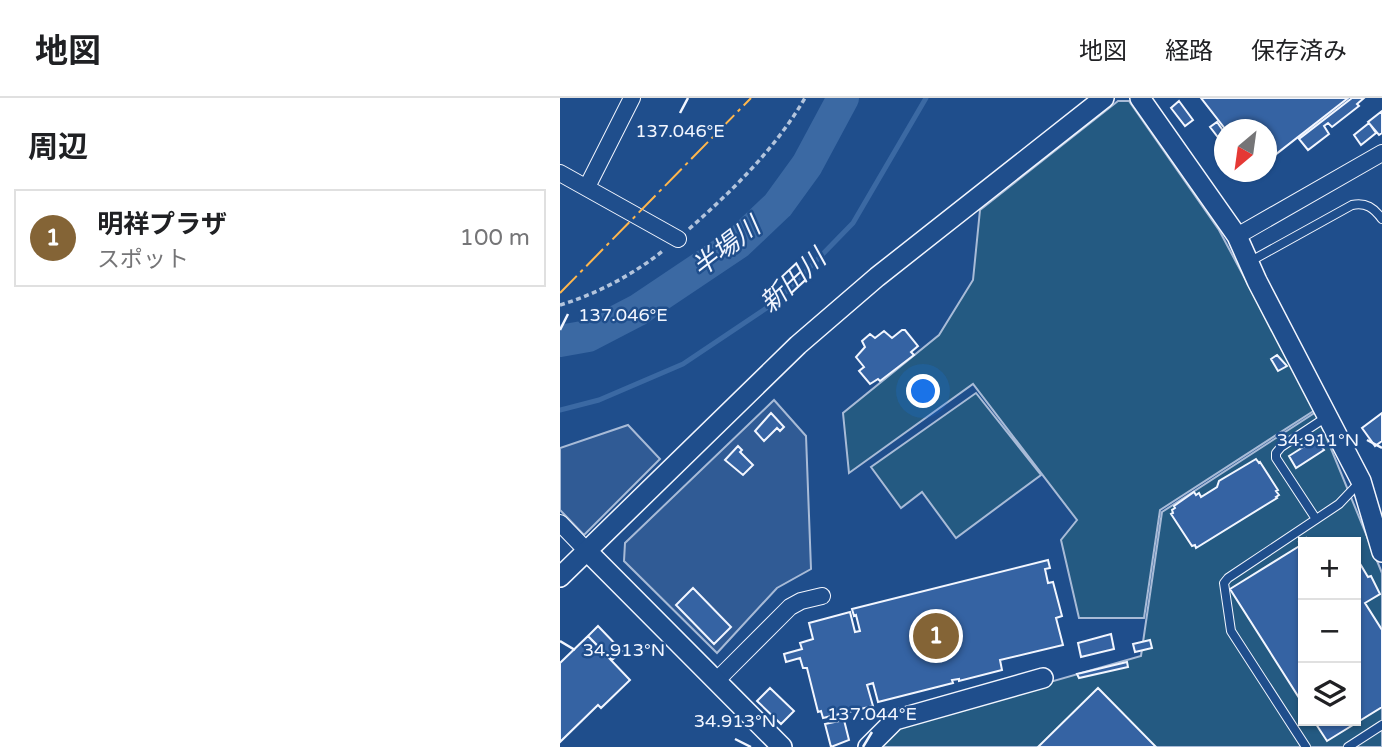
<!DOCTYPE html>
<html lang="ja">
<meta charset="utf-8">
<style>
:root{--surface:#fff;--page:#f6f6f6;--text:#202124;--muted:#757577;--line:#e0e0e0;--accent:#846436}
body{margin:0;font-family:"Varela Round","Noto Sans JP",sans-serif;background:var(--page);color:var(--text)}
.controls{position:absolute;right:21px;bottom:21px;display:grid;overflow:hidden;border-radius:0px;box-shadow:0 2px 5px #0004}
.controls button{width:63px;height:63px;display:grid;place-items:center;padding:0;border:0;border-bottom:2px solid var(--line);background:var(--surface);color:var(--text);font:35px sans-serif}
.compass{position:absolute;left:654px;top:21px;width:63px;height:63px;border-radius:50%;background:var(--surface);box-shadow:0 2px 5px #0004;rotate:209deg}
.you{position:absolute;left:364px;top:294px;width:24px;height:24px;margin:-18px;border:5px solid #fff;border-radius:50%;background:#1a73e8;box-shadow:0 0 0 10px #1a73e833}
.badge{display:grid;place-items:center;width:46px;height:46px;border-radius:50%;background:var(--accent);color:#fff;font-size:23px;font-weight:700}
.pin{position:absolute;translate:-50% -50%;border:4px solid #fff;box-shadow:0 2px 7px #0006}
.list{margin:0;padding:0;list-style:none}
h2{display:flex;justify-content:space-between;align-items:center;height:91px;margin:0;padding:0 28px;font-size:30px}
h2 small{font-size:23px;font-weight:400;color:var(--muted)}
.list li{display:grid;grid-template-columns:46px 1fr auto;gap:21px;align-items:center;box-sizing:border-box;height:98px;margin:0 14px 14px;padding:0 14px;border:2px solid var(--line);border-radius:0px}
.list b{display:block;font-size:26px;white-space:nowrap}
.list p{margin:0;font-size:23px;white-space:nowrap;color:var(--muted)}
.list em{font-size:23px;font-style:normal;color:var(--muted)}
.icon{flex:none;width:38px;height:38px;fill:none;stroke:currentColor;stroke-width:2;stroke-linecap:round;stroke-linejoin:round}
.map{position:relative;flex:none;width:822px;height:649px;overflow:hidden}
header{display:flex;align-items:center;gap:42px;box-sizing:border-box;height:98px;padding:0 35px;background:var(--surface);border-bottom:2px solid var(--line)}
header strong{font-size:33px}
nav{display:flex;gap:38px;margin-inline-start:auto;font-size:24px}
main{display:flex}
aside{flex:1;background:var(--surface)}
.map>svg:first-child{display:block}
.green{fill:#245a82;stroke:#a8bbd7;stroke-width:2;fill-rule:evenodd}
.parking{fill:#305b95;stroke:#a8bbd7;stroke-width:2}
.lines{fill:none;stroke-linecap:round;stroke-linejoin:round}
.stream{stroke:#3b69a3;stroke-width:5}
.river{stroke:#3b69a3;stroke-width:32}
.building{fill:#3563a3;stroke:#f2f6ff;stroke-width:2}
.service-casing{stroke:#f2f6ff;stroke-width:10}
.minor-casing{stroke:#f2f6ff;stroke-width:18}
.tertiary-casing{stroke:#f2f6ff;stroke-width:22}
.path{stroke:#b3c4dc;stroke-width:3.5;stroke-dasharray:5 3.5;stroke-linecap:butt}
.service{stroke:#1f4e8c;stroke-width:8}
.minor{stroke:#1f4e8c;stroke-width:16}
.tertiary{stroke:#1f4e8c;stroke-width:19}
.power{stroke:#ffb74d;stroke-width:2;stroke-dasharray:24 5 3.5 5;stroke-linecap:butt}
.ticks{fill:none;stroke:#f2f6ff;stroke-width:2.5}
.labels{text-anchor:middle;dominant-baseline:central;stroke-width:5;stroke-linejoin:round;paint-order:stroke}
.water-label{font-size:26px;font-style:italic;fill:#f2f6ff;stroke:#1f4e8c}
.ticks-label{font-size:18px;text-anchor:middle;fill:#f2f6ff;stroke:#1f4e8c;stroke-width:5;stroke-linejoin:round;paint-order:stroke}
</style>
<header>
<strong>地図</strong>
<nav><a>地図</a><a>経路</a><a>保存済み</a></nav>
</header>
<main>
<aside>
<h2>周辺<small></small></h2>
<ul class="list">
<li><span class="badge">1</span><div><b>明祥プラザ</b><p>スポット</p></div><em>100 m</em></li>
</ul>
</aside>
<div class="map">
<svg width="822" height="649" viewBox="0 0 822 649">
<rect width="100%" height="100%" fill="#1f4e8c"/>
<!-- green -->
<path class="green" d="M558,3H569L659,132L755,312L600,412L584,520H519L501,442L517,422L413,286L289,375L283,315L379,237L413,182L420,112Z
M416,295L481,377L396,440L362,394L341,410L311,369Z
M756,314L822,475V649H320L343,626L581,558L602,414ZM743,444H796V623H743Z"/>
<!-- parking -->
<path class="parking" d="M214,302L246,338L251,471L217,490L157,555L64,463L65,445Z
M68,327L100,361L24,437L0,412V350Z"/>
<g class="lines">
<!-- stream -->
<path class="stream" d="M0,312L39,302L123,266L217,203L293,125L366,0"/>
<!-- river -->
<path class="river" d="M0,243L28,238L78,212L178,145L218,107L247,67L283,0"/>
</g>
<!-- building -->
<path class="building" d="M641,0H788L706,64V32H666Z
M792,0H804L797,6L799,8L772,29L768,25L764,28L769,36L748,52L739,41Z
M619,3L633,22L625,28L611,10Z
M822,13V35L819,37L808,24Z
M657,24L664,34V47L650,29Z
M809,25L816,35L801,47L794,37Z
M342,232H345L358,248L351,254L354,257L320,283L318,281L310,286L299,273L304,269L296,259L305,249L302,243L310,236L315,240L324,233L332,240Z
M717,257L727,268L718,273L711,261Z
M211,315L224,329L220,333L217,330L204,343L195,333Z
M822,315V343L815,348L802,330Z
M756,341L764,352L736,370L729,358Z
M178,348L182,352L180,354L193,367L183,377L165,362Z
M696,361L699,365L700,364L718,392L716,393L719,397L716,399L717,400L636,450L635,447L632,448L611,416L613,415L612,412L615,410L614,408L634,394L636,397L639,395L641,399L657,389L659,383Z
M746,440L748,444H743V606L670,491L741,447L739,444Z
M796,459L808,479L811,478L820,496L805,505L822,532V609L767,643L754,623H796Z
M488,462L490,470L485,471L488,485L493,484L502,518L496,520L503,547L440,562L442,572L399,583V581L392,582L393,585L318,604L313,585L307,587L313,608L263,620L261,613L258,614L247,570H243L240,560L226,564L224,556L242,551L240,545L253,541L249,525L290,514L295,534L300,533L296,517L294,518L292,511Z
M133,490L171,529L154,546L116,507Z
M38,528L62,553L52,562L28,538Z
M551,536L554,551L521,559L518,545Z
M28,538L70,582L41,610L38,607L0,644V565Z
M590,542L592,550L575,554L573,546Z
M567,564L568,569L519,580L517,576Z
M210,590L234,613L221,626L197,603Z
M538,590L596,649H478Z
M284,622L289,642L271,649L265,626Z"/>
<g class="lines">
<defs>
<path id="service" d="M689,164L792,107C806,104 814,110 822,121
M756,421L716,360V355L721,349L768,318
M746,649L671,533L664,485L668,480L779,406L799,385
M788,649L822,627"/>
<path id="minor" d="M0,75L118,141
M27,89L72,0
M677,138L822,55
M0,425L27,453
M156,583L230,509L241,503L262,498"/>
<path id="tertiary" d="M580,0L677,138L697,183L801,383L822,454
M27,453L222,649
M0,479L238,247L317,179L544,0
M308,649L335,622L483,580"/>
</defs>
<!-- service casing -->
<use href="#service" class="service-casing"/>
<!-- minor casing -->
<use href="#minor" class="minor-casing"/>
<!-- tertiary casing -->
<use href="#tertiary" class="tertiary-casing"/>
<!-- path -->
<path class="path" d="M129,131C173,92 215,51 245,0
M0,207C37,196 74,176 104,152"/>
<!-- service -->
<use href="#service" class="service"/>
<!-- minor -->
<use href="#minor" class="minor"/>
<!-- tertiary -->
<use href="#tertiary" class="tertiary"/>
<!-- power -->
<path class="power" d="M0,195L191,0"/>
</g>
<!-- ticks -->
<path class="ticks" d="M120,15L128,0M0,232L8,216M807,342L822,350M0,543L15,552M175,641L191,649M303,649L312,634"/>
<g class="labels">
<!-- water labels -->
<g class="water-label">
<text transform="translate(166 149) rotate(-38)">半場川</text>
<text transform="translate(233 183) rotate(-43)">新田川</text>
</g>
</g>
<g class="ticks-label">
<text x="120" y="39">137.046°E</text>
<text x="63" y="223">137.046°E</text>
<text x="758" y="348">34.911°N</text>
<text x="64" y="558">34.913°N</text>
<text x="312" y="622">137.044°E</text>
<text x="175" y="629">34.913°N</text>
</g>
</svg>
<div class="controls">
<button>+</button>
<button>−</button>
<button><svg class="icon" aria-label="layers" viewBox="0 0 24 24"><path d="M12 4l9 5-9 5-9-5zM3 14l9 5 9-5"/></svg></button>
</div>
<svg class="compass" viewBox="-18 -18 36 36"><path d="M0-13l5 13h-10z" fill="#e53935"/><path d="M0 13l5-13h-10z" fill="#757577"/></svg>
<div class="you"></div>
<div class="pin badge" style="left:376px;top:538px">1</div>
</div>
</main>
